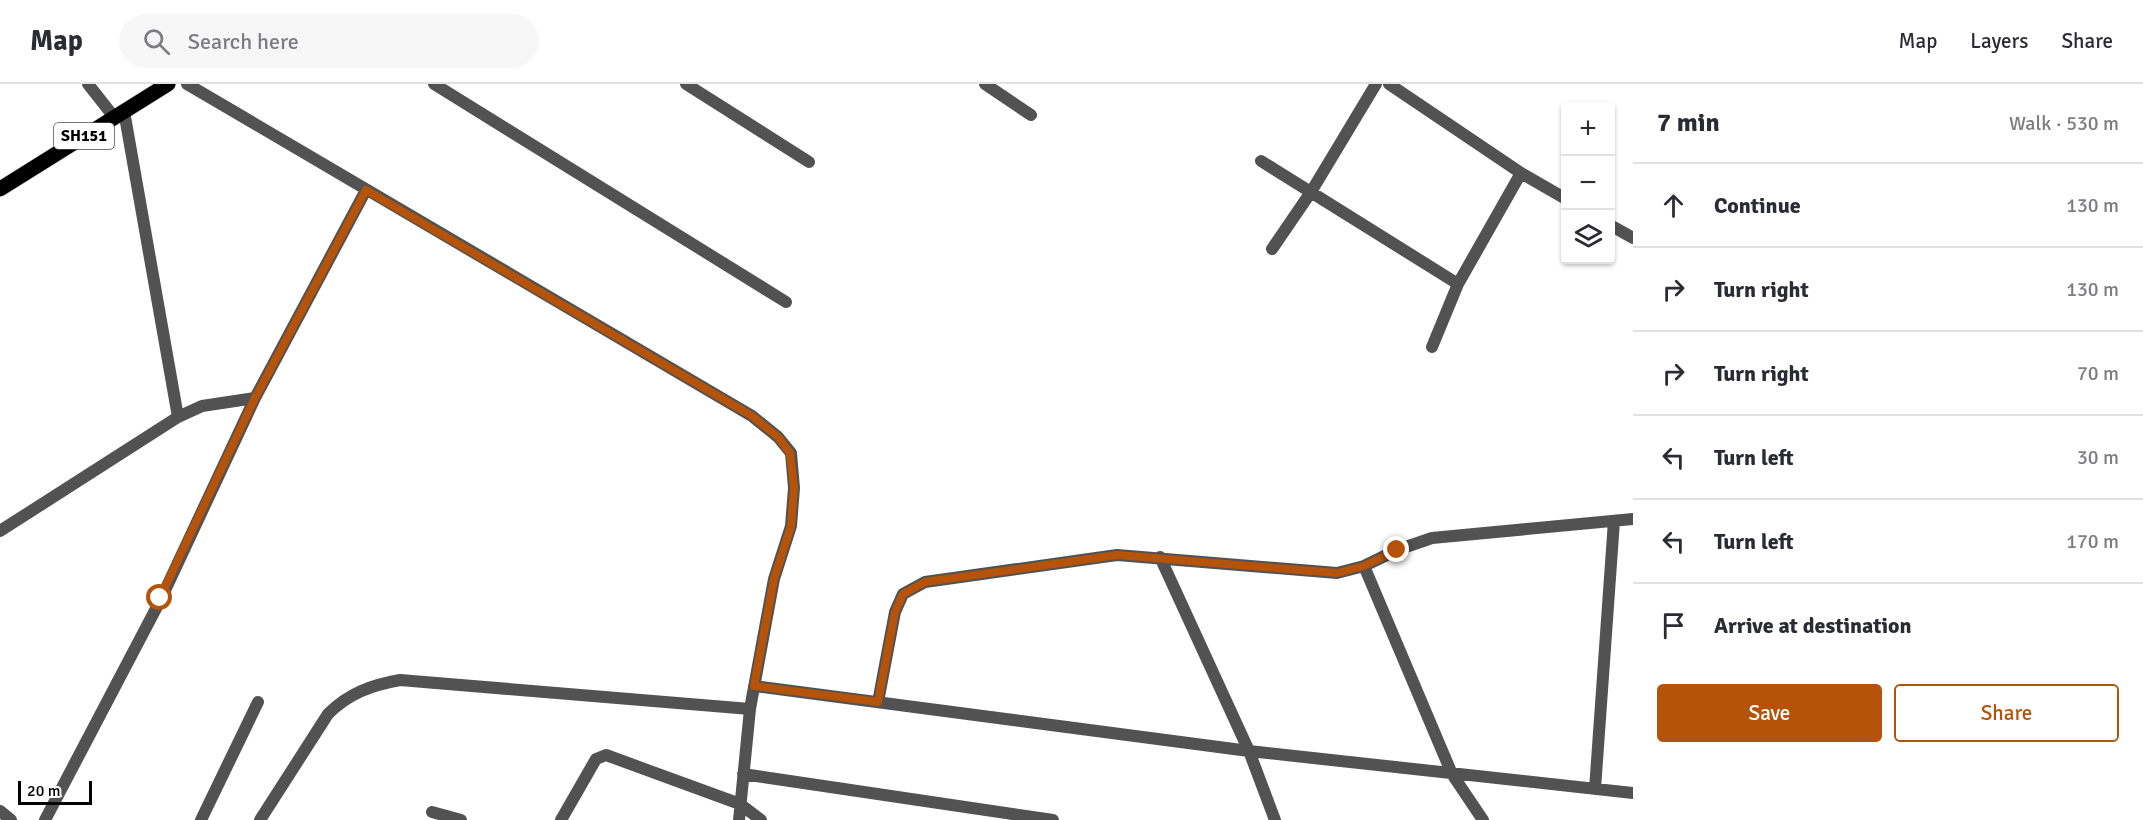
<!DOCTYPE html>
<meta charset="utf-8">
<style>
:root{--surface:#fff;--page:#f7f7f7;--text:#2b2b33;--muted:#7c7c81;--line:#e1e1e2;--accent:#b45309}
body{margin:0;font-family:Signika,sans-serif;background:var(--page);color:var(--text)}
.controls{position:absolute;right:18px;top:18px;display:grid;overflow:hidden;border-radius:6px;box-shadow:0 2px 4px #0004}
.controls button{width:54px;height:54px;display:grid;place-items:center;padding:0;border:0;border-bottom:2px solid var(--line);background:var(--surface);color:var(--text);font:30px sans-serif}
.scale{position:absolute;left:18px;bottom:15px;width:74px;box-sizing:border-box;padding-left:6px;border:3px solid #000;border-top:0;font-size:16px;line-height:21px;white-space:nowrap;color:#000;-webkit-text-stroke:4px #fff;paint-order:stroke}
.stop{position:absolute;width:18px;height:18px;margin:-14px;border:4px solid #b45309;border-radius:50%;background:#fff}
.stop.end{background:#b45309;border-color:#fff;box-shadow:0 2px 6px #0008}
.list{margin:0;padding:0;list-style:none}
h2{display:flex;justify-content:space-between;align-items:center;height:78px;margin:0;padding:0 24px;font-size:26px}
h2 small{font-size:20px;font-weight:400;color:var(--muted)}
.list li{display:grid;grid-template-columns:39px 1fr auto;gap:18px;align-items:center;box-sizing:border-box;height:84px;padding:0 24px;border-top:2px solid var(--line)}
.list b{display:block;font-size:22px;white-space:nowrap}
.list em{font-size:20px;font-style:normal;color:var(--muted)}
.actions{display:flex;gap:12px;padding:18px 24px}
.actions a{flex:1;padding:14px 0;border:2px solid var(--accent);border-radius:6px;text-align:center;font-size:21px;color:var(--accent)}
.actions .main{background:var(--accent);color:#fff}
.icon{flex:none;width:33px;height:33px;fill:none;stroke:currentColor;stroke-width:2;stroke-linecap:round;stroke-linejoin:round}
.map{position:relative;flex:none;width:1633px;height:736px;overflow:hidden}
header{display:flex;align-items:center;gap:36px;box-sizing:border-box;height:84px;padding:0 30px;background:var(--surface);border-bottom:2px solid var(--line)}
header strong{font-size:28px}
nav{display:flex;gap:33px;margin-inline-start:auto;font-size:21px}
.search{width:420px;height:54px;background:var(--page);display:flex;align-items:center;gap:15px;box-sizing:border-box;padding:0 21px;border-radius:33px;color:var(--muted);font-size:22px}
main{display:flex}
aside{flex:1;background:var(--surface)}
.map>svg:first-child{display:block}
.lines{fill:none;stroke-linecap:round;stroke-linejoin:round}
.primary-casing{stroke:#dbdbdb;stroke-width:16}
.minor{stroke:#525252;stroke-width:12}
.primary{stroke:#000;stroke-width:15}
.route{stroke:#b45309;stroke-width:8}
.labels{text-anchor:middle;dominant-baseline:central;stroke-width:5;stroke-linejoin:round;paint-order:stroke}
.shield{fill:#fff;stroke:#4c4c4c;stroke-width:1.5}
.shield-label{font-size:16px;font-weight:bold;fill:#000}
</style>
<header>
<strong>Map</strong>
<div class="search"><svg class="icon" aria-label="search" viewBox="0 0 24 24"><circle cx="10" cy="10" r="6"/><path d="M15 15l6 6"/></svg>Search here</div>
<nav><a>Map</a><a>Layers</a><a>Share</a></nav>
</header>
<main>
<div class="map">
<svg width="1633" height="736" viewBox="0 0 1633 736">
<rect width="100%" height="100%" fill="#fff"/>
<g class="lines">
<defs>
<path id="primary" d="M0,105L168,0"/>
</defs>
<!-- primary casing -->
<use href="#primary" class="primary-casing"/>
<!-- minor -->
<path class="minor" d="M88,0L114,33
M187,0L752,332L778,353L791,369L794,404L791,442L774,495L750,625L739,736
M434,0L786,218
M686,0L809,78
M985,0L1031,31
M1389,0L1521,89L1566,115
M124,27L178,333
M1261,77L1458,200
M1610,141L1633,154
M1272,165L1311,108L1376,0
M1432,263L1458,200L1521,89
M0,447L178,333L202,322L255,314
M1160,473L1249,667L1275,736
M1364,482L1452,690L1483,736
M754,602L1249,667L1633,709
M878,618L895,528L903,510L925,498L1117,471L1337,489L1364,482L1397,466L1432,454L1633,435
M743,690L1053,736
M1595,705L1614,437
M0,727L11,736
M432,728L461,736
M45,736L161,515L255,314L366,106
M201,736L258,618
M260,736L328,630C349,609 372,601 400,596L750,625
M561,736L596,675L606,671L740,720L761,736"/>
<!-- primary -->
<use href="#primary" class="primary"/>
</g>
<g class="lines">
<!-- route -->
<path class="route" d="M160,514L255,314L366,106L752,332L778,353L790,369L794,404L791,442L774,495L754,602L878,618L895,528L903,510L925,498L1117,471L1337,489L1364,482L1397,466"/>
</g>
<g class="labels">
<!-- shield labels -->
<rect class="shield" x="54" y="39" width="60" height="26" rx="4.5"/>
<g class="shield-label">
<text x="84" y="52">SH151</text>
</g>
</g>
</svg>
<div class="controls">
<button>+</button>
<button>−</button>
<button><svg class="icon" aria-label="layers" viewBox="0 0 24 24"><path d="M12 4l9 5-9 5-9-5zM3 14l9 5 9-5"/></svg></button>
</div>
<div class="scale">20 m</div>
<div class="stop" style="left:160px;top:514px"></div>
<div class="stop end" style="left:1397px;top:466px"></div>
</div>
<aside>
<h2>7 min<small>Walk · 530 m</small></h2>
<ul class="list">
<li><svg class="icon" aria-label="ahead" viewBox="0 0 24 24"><path d="M12 20V5M6 11l6-6 6 6"/></svg><div><b>Continue</b></div><em>130 m</em></li>
<li><svg class="icon" aria-label="right" viewBox="0 0 24 24"><path d="M7 20v-9h11M14 6l5 5-5 5"/></svg><div><b>Turn right</b></div><em>130 m</em></li>
<li><svg class="icon" aria-label="right" viewBox="0 0 24 24"><path d="M7 20v-9h11M14 6l5 5-5 5"/></svg><div><b>Turn right</b></div><em>70 m</em></li>
<li><svg class="icon" aria-label="left" viewBox="0 0 24 24"><path d="M17 20v-9H6M10 6l-5 5 5 5"/></svg><div><b>Turn left</b></div><em>30 m</em></li>
<li><svg class="icon" aria-label="left" viewBox="0 0 24 24"><path d="M17 20v-9H6M10 6l-5 5 5 5"/></svg><div><b>Turn left</b></div><em>170 m</em></li>
<li><svg class="icon" aria-label="arrive" viewBox="0 0 24 24"><path d="M6 21V4h12l-3 4 3 4H6"/></svg><div><b>Arrive at destination</b></div></li>
</ul>
<div class="actions"><a class="main">Save</a><a>Share</a></div>
</aside>
</main>
